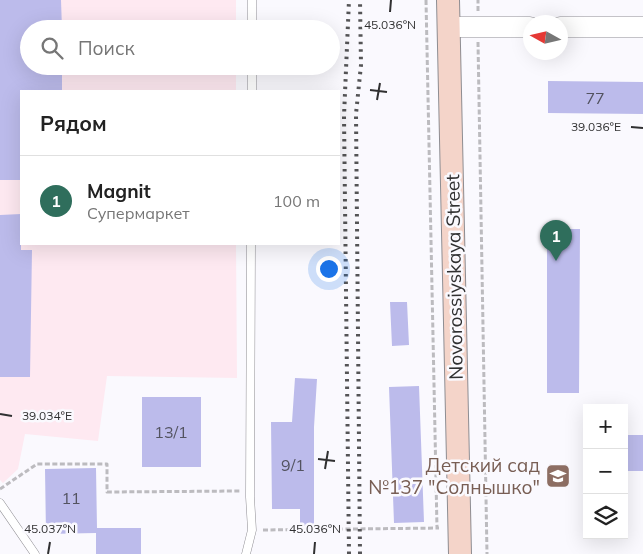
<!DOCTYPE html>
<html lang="ru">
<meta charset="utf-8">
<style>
:root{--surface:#fff;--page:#f6f6f6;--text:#222;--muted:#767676;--line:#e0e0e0;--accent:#2f6e5c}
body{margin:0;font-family:Mulish,sans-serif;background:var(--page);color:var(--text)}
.controls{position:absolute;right:15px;bottom:15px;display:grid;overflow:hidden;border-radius:0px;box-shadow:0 5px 20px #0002}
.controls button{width:45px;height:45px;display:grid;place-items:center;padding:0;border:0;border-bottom:1px solid var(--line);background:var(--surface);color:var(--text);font:25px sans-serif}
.compass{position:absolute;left:523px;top:15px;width:45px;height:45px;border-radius:50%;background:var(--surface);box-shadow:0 5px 20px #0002;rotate:278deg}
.you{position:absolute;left:328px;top:268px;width:18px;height:18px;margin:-12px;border:4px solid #fff;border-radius:50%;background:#1a73e8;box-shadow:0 0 0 8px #1a73e833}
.badge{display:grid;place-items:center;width:32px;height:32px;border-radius:50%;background:var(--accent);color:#fff;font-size:16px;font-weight:700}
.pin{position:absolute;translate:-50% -41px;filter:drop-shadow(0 1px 2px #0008)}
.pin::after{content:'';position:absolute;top:26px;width:18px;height:15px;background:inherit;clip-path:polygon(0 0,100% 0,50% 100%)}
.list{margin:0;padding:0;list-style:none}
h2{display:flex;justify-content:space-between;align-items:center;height:65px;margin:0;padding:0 20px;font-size:21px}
h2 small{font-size:16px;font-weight:400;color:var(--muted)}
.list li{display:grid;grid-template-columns:32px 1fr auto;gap:15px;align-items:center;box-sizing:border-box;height:90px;padding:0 20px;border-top:1px solid var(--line)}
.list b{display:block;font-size:19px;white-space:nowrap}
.list p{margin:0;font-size:16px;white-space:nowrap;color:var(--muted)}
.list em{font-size:16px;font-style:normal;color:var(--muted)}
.icon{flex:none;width:28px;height:28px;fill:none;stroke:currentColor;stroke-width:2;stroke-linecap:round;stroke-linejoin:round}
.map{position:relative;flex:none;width:643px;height:554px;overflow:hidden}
.search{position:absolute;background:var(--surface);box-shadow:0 5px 20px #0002;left:20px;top:20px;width:320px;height:55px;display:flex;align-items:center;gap:12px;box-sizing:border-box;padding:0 18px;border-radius:28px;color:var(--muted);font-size:19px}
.panel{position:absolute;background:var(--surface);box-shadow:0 5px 20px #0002;left:20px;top:90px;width:320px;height:155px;border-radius:0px}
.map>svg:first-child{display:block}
.industrial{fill:#fee9f1}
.building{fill:#bcbbeb}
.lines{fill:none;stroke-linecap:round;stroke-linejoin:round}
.service-casing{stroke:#8e8d92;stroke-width:9}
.tertiary-casing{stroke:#8e8d92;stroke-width:21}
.secondary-casing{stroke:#8e8d92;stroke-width:24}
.path{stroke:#bcbbbf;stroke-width:3;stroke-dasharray:5 2.5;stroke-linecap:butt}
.service{stroke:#fff;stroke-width:8}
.tertiary{stroke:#fff;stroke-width:20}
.secondary{stroke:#f4d4c9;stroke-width:22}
.rail{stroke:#545456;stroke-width:4;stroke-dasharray:2.5 5;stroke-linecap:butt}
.ticks{fill:none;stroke:#303031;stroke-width:2}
.labels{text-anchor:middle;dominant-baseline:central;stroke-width:5;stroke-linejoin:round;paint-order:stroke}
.number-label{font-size:16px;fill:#535360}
.street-label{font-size:19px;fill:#303031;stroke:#faf9fe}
.education-label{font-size:19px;fill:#785e54;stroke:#faf9fe;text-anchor:end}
.ticks-label{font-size:12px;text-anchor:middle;fill:#303031;stroke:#faf9fe;stroke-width:5;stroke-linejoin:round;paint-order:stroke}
</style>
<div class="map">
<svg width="643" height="554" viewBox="0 0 643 554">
<rect width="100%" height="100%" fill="#faf9fe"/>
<!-- industrial -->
<path class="industrial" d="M0,0H236V29H29V66H236V91H21V244H236L237,378L107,376L98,441L25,434L18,469L3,483L0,480Z"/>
<!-- building -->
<path class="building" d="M0,0H61L62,29H29V66H62V91H21V180H0Z
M548,81L643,82V114L548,113Z
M21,214V250H32L30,377H0V215Z
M547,229H580L579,393H547Z
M390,302H407L409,345L392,346Z
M295,378L317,379L314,427V526H300V509H272L271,422H292Z
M419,386L424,522L394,523L389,387Z
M142,397H201V467H142Z
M624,435H643V471H624Z
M96,468L97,528H141V554H96V533L46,534L45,469Z"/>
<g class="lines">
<defs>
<path id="service" d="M252,0V29
M252,91V66
M0,503L35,554
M246,554L252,530L250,497L251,244"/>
<path id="tertiary" d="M449,27H530
M560,27H643"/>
<path id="secondary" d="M448,0L460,554"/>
</defs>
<!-- service casing -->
<use href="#service" class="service-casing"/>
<!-- tertiary casing -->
<use href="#tertiary" class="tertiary-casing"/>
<!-- secondary casing -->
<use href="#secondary" class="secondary-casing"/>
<!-- path -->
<path class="path" d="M426,0L437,528
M478,11V0
M478,42L487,554
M0,489L37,464H107V492L240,491
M263,530L439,528"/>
<!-- service -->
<use href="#service" class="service"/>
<!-- tertiary -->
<use href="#tertiary" class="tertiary"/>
<!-- secondary -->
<use href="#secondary" class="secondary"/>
<!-- rail -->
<path class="rail" d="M349,554L344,116L349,0
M360,554L356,114L361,65L360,0"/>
</g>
<!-- ticks -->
<path class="ticks" d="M390,12L391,0M370,90L387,92M377,100L380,83M631,127L643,128M0,414L12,416M318,459L335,461M325,469L328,451M48,554L50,542M314,554L315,542"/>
<!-- icons -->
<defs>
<symbol id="school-square" viewBox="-11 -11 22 22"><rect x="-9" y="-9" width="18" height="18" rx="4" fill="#8d6e63" stroke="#faf9fe"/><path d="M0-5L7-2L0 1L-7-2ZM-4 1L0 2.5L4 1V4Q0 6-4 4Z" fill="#fff"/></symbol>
</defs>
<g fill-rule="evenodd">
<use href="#school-square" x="544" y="462" width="28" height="28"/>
</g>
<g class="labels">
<!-- number labels -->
<g class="number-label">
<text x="595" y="98">77</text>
<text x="171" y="432">13/1</text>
<text x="293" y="465">9/1</text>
<text x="71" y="498">11</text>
</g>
<!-- street labels -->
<g class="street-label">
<text transform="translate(454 277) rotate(-91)">Novorossiyskaya Street</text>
</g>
<!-- education labels -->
<g class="education-label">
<text x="540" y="465">Детский сад<tspan x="540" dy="22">№137 "Солнышко"</tspan></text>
</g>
</g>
<g class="ticks-label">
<text x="390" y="29">45.036°N</text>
<text x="596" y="131">39.036°E</text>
<text x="47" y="420">39.034°E</text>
<text x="50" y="533">45.037°N</text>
<text x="315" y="533">45.036°N</text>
</g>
</svg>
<div class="controls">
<button>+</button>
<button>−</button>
<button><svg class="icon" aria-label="layers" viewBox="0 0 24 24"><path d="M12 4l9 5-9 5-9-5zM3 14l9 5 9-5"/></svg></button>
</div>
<svg class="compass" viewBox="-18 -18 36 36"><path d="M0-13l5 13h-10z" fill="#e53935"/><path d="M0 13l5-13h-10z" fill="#767676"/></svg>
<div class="you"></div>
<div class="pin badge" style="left:556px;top:261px">1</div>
<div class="search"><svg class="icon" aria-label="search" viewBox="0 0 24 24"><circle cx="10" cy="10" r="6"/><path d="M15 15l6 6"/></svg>Поиск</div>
<section class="panel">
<h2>Рядом<small></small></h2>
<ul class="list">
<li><span class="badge">1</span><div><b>Magnit</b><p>Супермаркет</p></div><em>100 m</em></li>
</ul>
</section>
</div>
